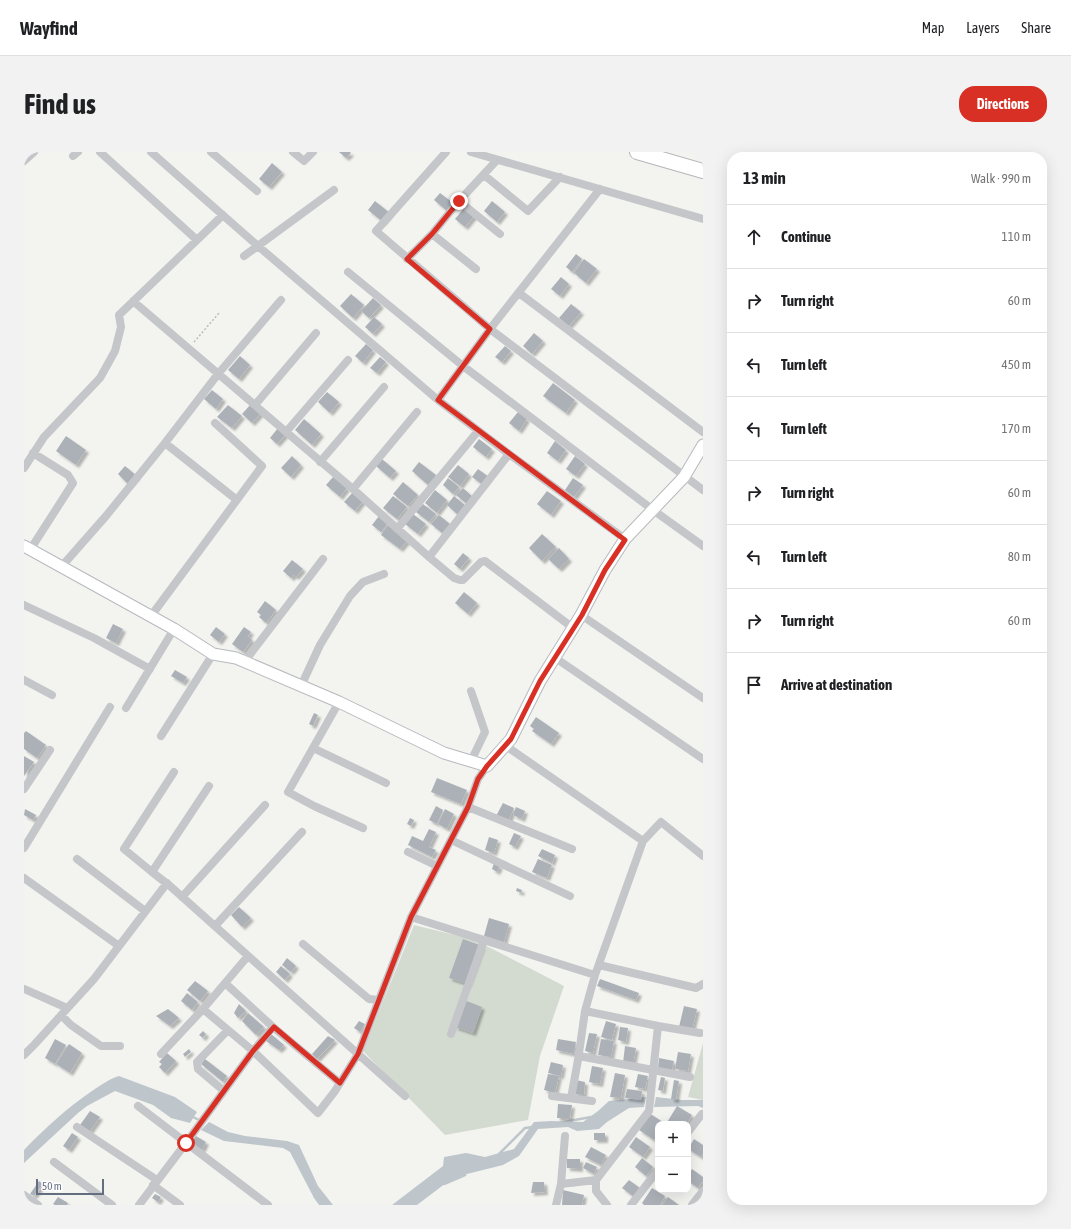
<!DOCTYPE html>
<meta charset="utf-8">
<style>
:root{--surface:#fff;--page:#f2f2f2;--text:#202124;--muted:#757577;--line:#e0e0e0;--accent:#d93025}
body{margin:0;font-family:"Asap Condensed",sans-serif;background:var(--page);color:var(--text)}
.controls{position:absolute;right:12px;bottom:12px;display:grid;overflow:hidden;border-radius:8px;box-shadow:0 4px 16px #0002}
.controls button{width:36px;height:36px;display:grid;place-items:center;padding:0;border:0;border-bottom:1px solid var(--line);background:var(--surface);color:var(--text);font:20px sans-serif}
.scale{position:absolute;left:12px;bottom:10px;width:68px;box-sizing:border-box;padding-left:4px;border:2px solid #636f81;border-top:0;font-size:11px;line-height:14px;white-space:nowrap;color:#636f81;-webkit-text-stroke:3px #fff;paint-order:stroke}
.stop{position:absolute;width:12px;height:12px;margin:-9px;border:3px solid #d93025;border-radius:50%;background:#fff}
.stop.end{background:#d93025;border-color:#fff;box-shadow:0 1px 4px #0008}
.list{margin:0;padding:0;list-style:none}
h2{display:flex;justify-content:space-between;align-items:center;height:52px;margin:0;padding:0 16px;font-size:17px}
h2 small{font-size:13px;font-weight:400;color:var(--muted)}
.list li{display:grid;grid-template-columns:26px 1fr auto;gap:12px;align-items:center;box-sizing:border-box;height:64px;padding:0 16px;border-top:1px solid var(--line)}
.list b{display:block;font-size:15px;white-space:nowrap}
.list em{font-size:13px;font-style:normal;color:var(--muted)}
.icon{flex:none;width:22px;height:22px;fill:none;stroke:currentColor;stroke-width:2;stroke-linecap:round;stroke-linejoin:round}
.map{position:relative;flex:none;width:679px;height:1053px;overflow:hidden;border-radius:16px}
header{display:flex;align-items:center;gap:24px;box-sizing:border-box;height:56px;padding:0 20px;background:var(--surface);border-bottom:1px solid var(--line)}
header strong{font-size:19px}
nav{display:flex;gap:22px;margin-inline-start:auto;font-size:14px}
.intro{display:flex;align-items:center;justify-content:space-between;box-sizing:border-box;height:96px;padding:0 24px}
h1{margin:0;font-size:28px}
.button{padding:10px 18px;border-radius:16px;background:var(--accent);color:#fff;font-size:14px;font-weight:700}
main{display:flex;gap:24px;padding:0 24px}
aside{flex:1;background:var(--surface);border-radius:16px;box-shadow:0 4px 16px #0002}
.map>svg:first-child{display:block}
.green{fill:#d3dbd1}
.water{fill:#bec6cc}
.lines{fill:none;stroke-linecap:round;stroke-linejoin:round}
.stream{stroke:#bec6cc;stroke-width:2.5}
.building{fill:#acb1b8;filter:url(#shadow)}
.secondary-casing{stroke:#b6b9be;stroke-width:13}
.highway-casing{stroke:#b4b6ba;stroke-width:16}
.path{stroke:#bbbcbf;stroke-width:1.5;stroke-dasharray:2 2;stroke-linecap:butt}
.street{stroke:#c4c6ca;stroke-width:8}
.secondary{stroke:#fff;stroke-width:11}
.highway{stroke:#fff;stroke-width:14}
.route{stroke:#d93025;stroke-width:5}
</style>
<header>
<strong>Wayfind</strong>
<nav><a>Map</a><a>Layers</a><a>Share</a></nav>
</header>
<div class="intro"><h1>Find us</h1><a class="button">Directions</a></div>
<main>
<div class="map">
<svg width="679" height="1053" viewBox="0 0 679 1053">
<defs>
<filter id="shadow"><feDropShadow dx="3" dy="3" stdDeviation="1" flood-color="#0004"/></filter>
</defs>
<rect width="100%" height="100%" fill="#f3f4f0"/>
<!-- green -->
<path class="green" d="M390,773L451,788L540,834L516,904L504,968L421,983L339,899Z
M679,891V948L664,945Z"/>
<!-- water -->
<path class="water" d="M95,924L151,945L173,960L166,971L147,966L129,953L91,939L63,954L54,961L0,1011V998C21,976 43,956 68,939C77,933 85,927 95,924Z
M622,945L620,955L605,956L583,970L575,977L553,979L544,975L514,977L495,1004L479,1013L443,1022L422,1031L393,1053H368L419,1014L420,1005L442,1001L461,1005L490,997L510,970L527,969L559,970L574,959L585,949Z
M632,945L658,948H679V956L674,954L630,955Z
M185,970L204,980L221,984L263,989L275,993L294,1034L309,1053H295L290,1046L266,1000L259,996L200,989L177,978Z"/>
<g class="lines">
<!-- stream -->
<path class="stream" d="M167,964L177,969
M540,970L567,965
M475,1002L501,976L509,975
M420,1032L441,1023"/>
</g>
<!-- building -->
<path class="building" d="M315,0H326L327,1L322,6Z
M248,11L258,20L245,35L235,27Z
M416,41L429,51L423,59L410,48Z
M351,49L366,61L359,70L344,58Z
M468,49L481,60L473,70L460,59Z
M441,55L451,63L441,75L431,67Z
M552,102L558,107L548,120L542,115Z
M560,107L573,117L562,131L550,121Z
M537,125L545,132L536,144L527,137Z
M327,142L340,153L329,166L316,154Z
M349,146L357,153L345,166L337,159Z
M547,152L557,160L545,174L535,166Z
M350,165L358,172L349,182L341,175Z
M510,181L519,189L508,202L499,194Z
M342,192L349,198L339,211L331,204Z
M481,194L487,199L478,210L471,205Z
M216,204L226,213L215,227L204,218Z
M356,205L362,210L353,221L346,216Z
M529,231L551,248L542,261L519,244Z
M188,238L199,247L192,257L180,247Z
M303,240L315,250L306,261L294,250Z
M227,252L237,261L228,271L218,262Z
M204,253L218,264L208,276L193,265Z
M494,260L503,267L495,279L485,271Z
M280,267L297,282L288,293L271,278Z
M254,276L262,282L253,292L246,286Z
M42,284L62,298L52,313L32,299Z
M455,287L468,297L462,305L449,295Z
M531,289L542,298L534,309L523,301Z
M268,304L277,313L267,325L257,316Z
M551,304L561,312L552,324L542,317Z
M358,307L372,319L366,326L352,314Z
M395,310L412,323L404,333L388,319Z
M434,313L445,322L436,334L424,325Z
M101,314L113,324L105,333L94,322Z
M454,317L465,325L459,333L448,325Z
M309,325L323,336L316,345L302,333Z
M424,326L435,335L429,342L419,333Z
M549,326L559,333L550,345L541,338Z
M379,330L394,343L384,354L369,342Z
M439,336L449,345L443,352L432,343Z
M411,338L423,348L413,361L401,351Z
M523,339L537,349L527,363L513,352Z
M329,340L339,349L331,359L320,350Z
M369,344L383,355L373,367L359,356Z
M430,344L442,354L434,363L423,353Z
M399,352L412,362L405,370L392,360Z
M389,362L402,372L394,382L381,372Z
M415,363L426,372L418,381L407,372Z
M355,364L364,371L357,380L348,373Z
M365,372L384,388L376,397L357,383Z
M518,382L532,395L518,409L505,396Z
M535,396L545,407L535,417L524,407Z
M439,401L445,406L436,417L430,412Z
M268,408L279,417L272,425L270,423L267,426L259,419Z
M440,440L453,451L444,462L431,451Z
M241,449L252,458L242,471L235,465L237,463L233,460Z
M89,472L99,477L92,491L82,486Z
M192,475L201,482L195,490L186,483Z
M220,475L227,480L224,484L228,488L219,500L208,492Z
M151,518L163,525L159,531L147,524Z
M290,561L294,563L289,574L285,572Z
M512,565L535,581L527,592L508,579L510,577L506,574Z
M2,579L22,593L13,606L0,597V581Z
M0,604L10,610L0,624Z
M413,626L443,638L437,652L407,640Z
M479,651L490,656L484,670L472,664Z
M412,654L419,658L413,672L405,668Z
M492,655L501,659L498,667L489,663Z
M1,657L12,663L9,668L0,663Z
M421,657L430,662L423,677L414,672Z
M386,666L390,668L387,674L383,672Z
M405,677L412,680L405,695L412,698L408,705L384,693L388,684L399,689Z
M490,681L497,684L491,695L485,692Z
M465,685L474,688L470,701L461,698Z
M518,697L531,703L528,711L514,704Z
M514,707L528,713L523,726L508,720Z
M470,711L476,714L473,720L468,717Z
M493,736L498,738L497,741L492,739Z
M215,755L227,766L218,775L207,763Z
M465,766L485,772L480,790L460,784Z
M439,787L458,794L444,832L425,826Z
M263,806L272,814L267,820L258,813Z
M257,814L266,822L261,828L252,820Z
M576,827L615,841L612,848L573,834Z
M171,829L184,839L176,849L163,838Z
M163,841L174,850L168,858L157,849Z
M440,848L458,855L449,881L431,875Z
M215,852L222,859L214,866L210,861Z
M660,854L673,857L668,878L655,875Z
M144,857L155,866L146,874L132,864Z
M224,861L240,875L232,883L218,869Z
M335,869L341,872L336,880L330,876Z
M582,869L592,872L588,888L577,885Z
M596,875L604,876L602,890L594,888Z
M179,879L182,882L179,886L175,883Z
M565,881L573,882L569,901L561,899Z
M247,882L260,893L255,898L242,889Z
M304,884L311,888L293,907L288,902Z
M31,887L42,893L31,912L21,906Z
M534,887L552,890L550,902L532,898Z
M577,887L590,889L587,905L574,903Z
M45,892L58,901L46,921L32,912Z
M601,894L612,896L609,913L599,911Z
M165,897L167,900L161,905L159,902Z
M654,900L667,902L664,919L651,917Z
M143,901L152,909L141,921L135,915L138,912L135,910Z
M635,906L650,909L648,918L634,916Z
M181,907L203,924L199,930L177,912Z
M527,910L539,913L537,924L524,921Z
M568,914L579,916L576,932L565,930Z
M591,921L601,923L597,946L586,945Z
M524,922L535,924L531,941L520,938Z
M614,922L624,924L621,937L611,935Z
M637,925L641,926L639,939L634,938Z
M552,928L561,930L560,943L549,942Z
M650,928L655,929L652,948L647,947Z
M603,937L618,939L617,948L601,946Z
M534,952L548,953L546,966H533Z
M653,954L668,963L663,972H634V982L630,988L615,978L625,961L642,972Z
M66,959L76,965L66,979L56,973Z
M48,981L54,985L45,998L39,994Z
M570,981H581V988H570Z
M172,984L182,990L178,998L167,991Z
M612,985L626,995L619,1005L605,995Z
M670,987L679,993V1002L677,1005L664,997Z
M567,995L582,1003L577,1013L561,1005Z
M618,1006L629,1015L622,1024L611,1015Z
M543,1007H556V1017L543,1016Z
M562,1010L573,1015L570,1022L559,1016Z
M668,1017L679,1025V1029L674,1036L664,1029V1023Z
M605,1028L616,1036L610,1045L598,1036Z
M15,1029L19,1032L10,1044L6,1042Z
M509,1030H520L521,1040L507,1041Z
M628,1036L641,1044L636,1053H620L618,1051Z
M539,1038L560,1043L558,1053H538Z
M131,1042L137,1045L134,1050L128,1046Z
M34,1045L44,1051L43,1053H31L29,1052Z
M644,1045L655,1053H638Z"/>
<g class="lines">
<defs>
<path id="secondary" d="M0,394L150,477L189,502L212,506L315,550L420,601L463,614L487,587L516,529L557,463L581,418L601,387L660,325L679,293"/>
<path id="highway" d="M613,0L679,19"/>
</defs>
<!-- secondary casing -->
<use href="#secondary" class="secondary-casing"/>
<!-- highway casing -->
<use href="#highway" class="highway-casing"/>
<!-- path -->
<path class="path" d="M170,190L195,161"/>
<!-- street -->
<path class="street" d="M76,0L173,88
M127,0L234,94L414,248L485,302L405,405
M187,0L233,39
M269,0L280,9L289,0
M422,0L352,79L466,177L679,338
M447,0L679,67
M49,4L54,0
M0,9L10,0
M460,23L504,59L536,25
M435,49L476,82
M408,82L452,117
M220,104L310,38
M383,107L408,82L435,49L473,8
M324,120L439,214L629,358L679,394
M495,141L679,280
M109,149L329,337L405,405L430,426L436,428H439L457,410L461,409L549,476
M414,248L466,177L576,37
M231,253L292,181
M262,280L324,208
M141,291L213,348
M485,302L601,387
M296,310L360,235
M0,316L20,285L76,226L91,199L97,175L95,163L199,63
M329,337L393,260
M373,377L454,279
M6,398L49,331L44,323L9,301
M38,414L82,364L141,291L194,222L257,148
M0,453L70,486L126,517
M557,463L679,546
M127,464L238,314L191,271
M530,505L679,607
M221,509L299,407
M0,528L28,543
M277,534L296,493L326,444L339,430L360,422
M315,550L289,596L362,631
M102,556L150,477
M137,584L189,502
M482,594L619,689L571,823L561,859L554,908L547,946
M289,596L264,640L290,654L339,676
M447,609L461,580L447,539
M185,634L128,720L146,734L381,944
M0,637L26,598
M444,655L548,697
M427,688L546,744
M619,689L637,670L679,704
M0,696L86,555
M384,700L413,714
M53,707L121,759
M128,720L100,697L150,620
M0,726L95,794
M158,745L241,653
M387,765L571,823
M191,774L278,680
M279,792L345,847L355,848
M224,804L179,857L229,899L294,961L311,939L334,902L387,765L444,655L454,627L463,614
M575,813L672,836L679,832
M201,831L249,875L316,931
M0,837L43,856
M561,859L634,874L676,881
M37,863L47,873L77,894H96
M427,882L460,788
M137,902L179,857
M0,903L10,893L70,827L143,731
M555,904L666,925
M200,939L174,917L173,910L204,878
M528,944L568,949
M114,954L244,1053
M53,975L133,1028
M664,980L678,962
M30,1010L88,1053
M572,1028L625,959L634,874
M572,1028V1039L583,1053
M537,1032L541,984
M129,1033L156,1053
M0,1043L14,1053
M115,1053L162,991L229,899L249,875
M532,1053L537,1032L572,1028
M607,1053L634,1018
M668,1053L679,1039"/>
<!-- secondary -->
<use href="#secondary" class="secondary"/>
<!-- highway -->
<use href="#highway" class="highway"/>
</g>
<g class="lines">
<!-- route -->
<path class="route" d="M162,991L229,899L250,875L316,931L334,902L387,765L444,655L454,627L463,614L487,587L516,529L558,463L581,418L601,388L414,248L466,177L383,107L408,82L435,49"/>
</g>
</svg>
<div class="controls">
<button>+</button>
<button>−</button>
</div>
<div class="scale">50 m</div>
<div class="stop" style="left:162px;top:991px"></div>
<div class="stop end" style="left:435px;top:49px"></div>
</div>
<aside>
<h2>13 min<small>Walk · 990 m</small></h2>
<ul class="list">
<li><svg class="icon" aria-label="ahead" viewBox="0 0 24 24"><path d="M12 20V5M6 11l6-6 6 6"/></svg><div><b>Continue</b></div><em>110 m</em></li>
<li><svg class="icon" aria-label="right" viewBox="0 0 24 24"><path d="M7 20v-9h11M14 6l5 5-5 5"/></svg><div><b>Turn right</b></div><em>60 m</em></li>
<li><svg class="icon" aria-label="left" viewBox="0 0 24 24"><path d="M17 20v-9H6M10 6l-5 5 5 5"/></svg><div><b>Turn left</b></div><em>450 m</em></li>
<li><svg class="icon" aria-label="left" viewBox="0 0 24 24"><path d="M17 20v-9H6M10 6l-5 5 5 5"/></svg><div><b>Turn left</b></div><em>170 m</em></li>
<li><svg class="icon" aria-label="right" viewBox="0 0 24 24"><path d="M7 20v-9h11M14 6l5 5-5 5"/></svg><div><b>Turn right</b></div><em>60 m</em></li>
<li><svg class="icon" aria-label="left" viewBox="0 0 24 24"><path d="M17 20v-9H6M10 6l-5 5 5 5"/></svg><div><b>Turn left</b></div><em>80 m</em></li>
<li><svg class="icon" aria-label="right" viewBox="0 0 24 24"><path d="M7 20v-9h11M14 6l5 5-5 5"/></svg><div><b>Turn right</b></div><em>60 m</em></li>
<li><svg class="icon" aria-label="arrive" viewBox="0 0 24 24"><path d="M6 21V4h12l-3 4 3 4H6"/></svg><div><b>Arrive at destination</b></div></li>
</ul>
</aside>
</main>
